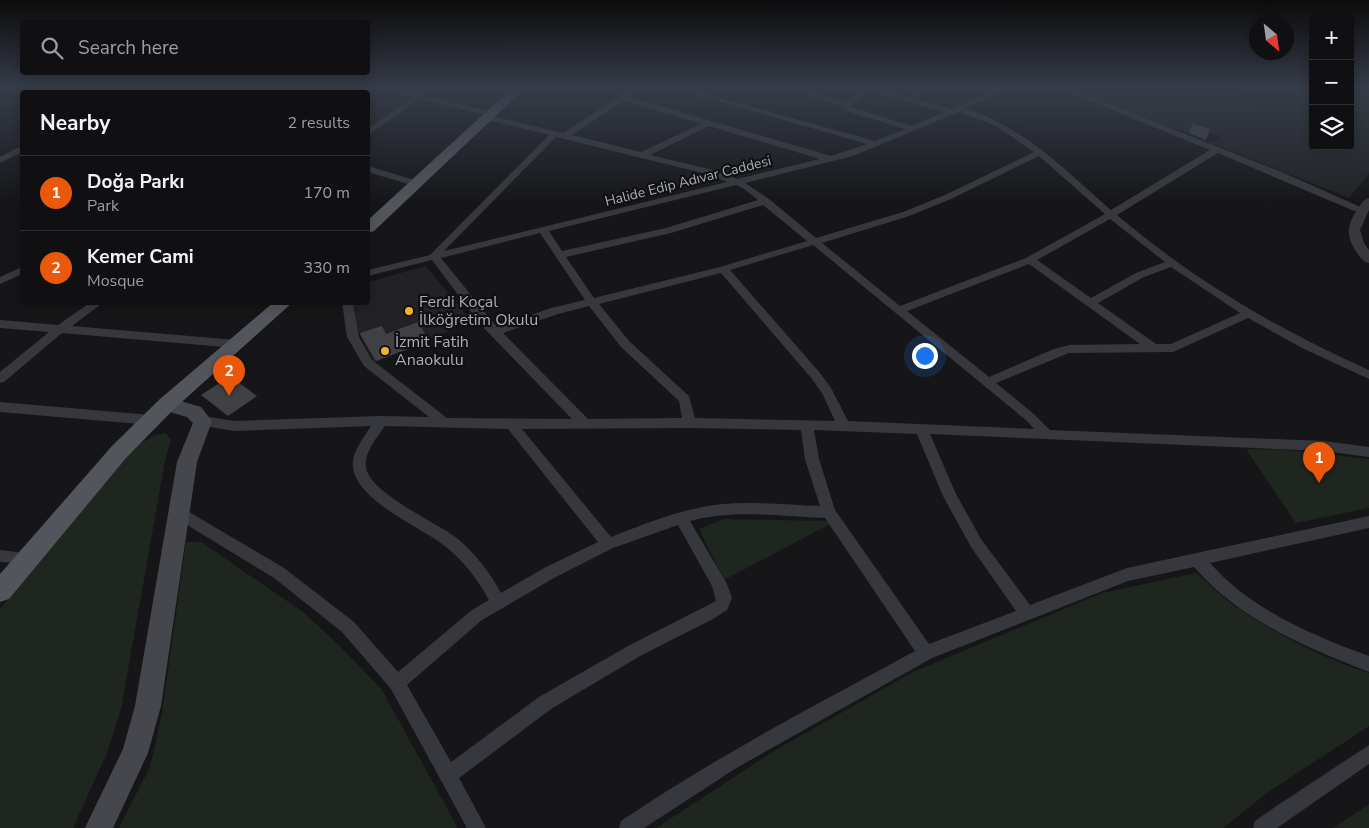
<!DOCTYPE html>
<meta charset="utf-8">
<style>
:root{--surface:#101012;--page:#1e1e20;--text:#f1f3f6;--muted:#9c9d9f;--line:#303032;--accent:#ea580c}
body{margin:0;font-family:"Nunito Sans",sans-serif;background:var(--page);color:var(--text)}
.controls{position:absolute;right:15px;top:15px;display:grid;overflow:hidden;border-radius:5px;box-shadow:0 2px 12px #0003}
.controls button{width:45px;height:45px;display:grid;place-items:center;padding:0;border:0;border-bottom:1px solid var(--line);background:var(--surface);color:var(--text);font:25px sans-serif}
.compass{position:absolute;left:1249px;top:15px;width:45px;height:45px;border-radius:50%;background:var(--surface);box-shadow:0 2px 12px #0003;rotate:151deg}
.you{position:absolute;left:924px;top:355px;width:18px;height:18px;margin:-12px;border:4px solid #fff;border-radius:50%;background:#1a73e8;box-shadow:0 0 0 8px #1a73e833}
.badge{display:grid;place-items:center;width:32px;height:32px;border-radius:50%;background:var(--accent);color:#fff;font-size:16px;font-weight:700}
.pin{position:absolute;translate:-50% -41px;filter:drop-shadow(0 1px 2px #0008)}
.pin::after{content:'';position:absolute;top:26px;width:18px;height:15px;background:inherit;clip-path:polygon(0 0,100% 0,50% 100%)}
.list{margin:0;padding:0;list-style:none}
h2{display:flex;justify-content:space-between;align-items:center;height:65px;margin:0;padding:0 20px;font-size:21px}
h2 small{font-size:16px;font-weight:400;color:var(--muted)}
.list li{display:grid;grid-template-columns:32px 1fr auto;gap:15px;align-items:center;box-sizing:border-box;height:75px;padding:0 20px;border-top:1px solid var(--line)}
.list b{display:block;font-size:19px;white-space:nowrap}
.list p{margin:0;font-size:16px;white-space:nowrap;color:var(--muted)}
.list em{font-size:16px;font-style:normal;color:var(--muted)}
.icon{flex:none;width:28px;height:28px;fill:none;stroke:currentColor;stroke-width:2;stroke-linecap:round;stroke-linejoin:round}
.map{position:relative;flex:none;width:1369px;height:828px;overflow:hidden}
.search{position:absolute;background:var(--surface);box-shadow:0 2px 12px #0003;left:20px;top:20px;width:350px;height:55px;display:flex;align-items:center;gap:12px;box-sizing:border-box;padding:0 18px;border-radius:5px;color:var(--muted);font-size:19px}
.panel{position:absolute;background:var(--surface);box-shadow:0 2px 12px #0003;left:20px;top:90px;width:350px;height:215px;border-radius:5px}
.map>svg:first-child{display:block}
.built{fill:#222225}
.green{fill:#1e261f}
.building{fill:#404145}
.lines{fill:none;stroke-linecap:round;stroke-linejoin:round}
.minor{fill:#37383d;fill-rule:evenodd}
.tertiary{fill:#37383d;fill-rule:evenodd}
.secondary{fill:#45474d;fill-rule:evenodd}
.primary{fill:#53555c;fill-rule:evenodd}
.poi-dot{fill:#f2b134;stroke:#111113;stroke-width:2}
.labels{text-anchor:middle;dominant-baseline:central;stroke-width:4.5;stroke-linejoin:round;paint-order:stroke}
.far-street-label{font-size:14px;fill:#a8adb8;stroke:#111113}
.poi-label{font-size:16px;fill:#a8adb8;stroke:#111113;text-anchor:start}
</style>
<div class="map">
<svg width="1369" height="828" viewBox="0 0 1369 828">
<rect width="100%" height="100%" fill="#161618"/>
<!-- built -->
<path class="built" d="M1071,88H1231L1227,91L1313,123V146H1350V137L1369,144V173L1349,198L1207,141L1218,142L1221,135L1209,132L1210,129L1193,125L1189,134L1171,127L1168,128Z
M426,266L470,320L429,341L374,362L358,331L354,303L368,302V282Z"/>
<!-- green -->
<path class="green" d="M1231,88H1313V123L1226,91Z
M1350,88L1369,91V144L1350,137Z
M165,433L171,439L165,461L121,709L107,753L73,828H0V609L116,466L139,444L156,435Z
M1246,449L1287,450L1369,459V508L1296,523Z
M724,519L827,521L830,524L724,580L699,529Z
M186,542H201L303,612L339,645L382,690L458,828H119L150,767L162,713Z
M1196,573C1207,582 1217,592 1228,601C1268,630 1322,658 1369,673V726L1267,793L1223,828H656L774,751L913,672L1102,593Z
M1369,804V828H1333Z"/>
<!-- building -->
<path class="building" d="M1192,124L1210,129L1206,140L1189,133Z
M418,322L429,341L376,361L361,336L360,333L382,326L386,334Z
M230,376L257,396L228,416L201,395Z"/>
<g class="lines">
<!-- minor -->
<path class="minor" d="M123,88H136L148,92H136Z
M318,88H327L321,92H312Z
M378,88H391L417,94L425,88H434L424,96L493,112L492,116L563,133L633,88H642L629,97L831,156L867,144L672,88H684L875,141L905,129L843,110L841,106L790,88H801L846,102L864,88H876L909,97L921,88H929L916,99L951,109L999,88H1009L965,108C1027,129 1064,169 1111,210L1210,150L1059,88H1069L1284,173L1365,209V213H1359L1218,153L1117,215C1192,279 1279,330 1369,370V379L1302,348L1248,318L1173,352L1069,353L996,383L1035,415L1050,430L1324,441L1369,447V457L1324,451L930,434L956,494L981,539L1030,605L1127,568L1369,516V528L1210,563C1252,610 1311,635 1369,656V672C1305,647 1240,620 1194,567L1128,581L932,658L738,767L644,828H619L621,821C715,757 816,705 915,651L825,518C781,516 733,509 690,521L727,584L732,598L727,610L713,619L640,656L551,709L459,778L486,828H467L391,689L342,632L274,578L174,517L172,513L174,509L179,507L184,509L284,568L354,622L398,672L472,610L489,600C478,580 464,561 446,547C422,527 357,502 353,467C351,453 364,437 371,426L235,431L203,426L199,424L197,421L199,418L203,416L235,421L381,416L429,417L364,366L347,337L342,302H353L359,337L372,360L447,418L572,419L480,324L432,260L368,276V270L430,255L549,135L484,119L485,115L419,99L368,135V129L412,98ZM869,91L944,112L912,126L850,107ZM624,101L701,124L641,152L572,135ZM959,112L996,126L1034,152L945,195L903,212L816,238L769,199L745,183L853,156ZM709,126L820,159L737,179L717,171L650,155ZM556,137L711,175L727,182L444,251ZM1039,156L1105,214L1026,258L900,306L822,243L909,216L951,199ZM736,185L743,188L758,200L666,228L562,251L549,231ZM763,205L807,241L720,267L594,298L566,257L671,233ZM1110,219L1165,262L1136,273L1091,298L1037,260ZM540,233L585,300L551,308L497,327L441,258ZM813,245L1027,421L1034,429L848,421L831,388L820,373L730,270ZM1029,264L1140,344L1069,345L1054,349L989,377L907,311ZM1171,267L1240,313L1171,344H1156L1098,303L1144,277ZM721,273L812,379L822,393L835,421L695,418L689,396L629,341L599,304ZM589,306L621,347L679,401L682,418L588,419L503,333L558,314ZM385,426L508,429L598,542L544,568L501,593C490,573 476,554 458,539C438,523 369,493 366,467C364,453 377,437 385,426ZM688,428L801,430L805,459L820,506C780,505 737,499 698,508C668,514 639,526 611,537L522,429ZM814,430L917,434L943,496L971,547L1016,611L929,644L835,510L819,459ZM678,525L712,586L716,601L628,646L539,697L451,762L407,685L482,620L554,578L613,548Z
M19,147H22V152L0,163V157Z
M368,166L418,181L420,183L415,186L368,172Z
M22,267V274L0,284V277Z
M91,302H104L72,326L236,340L242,344L236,348L62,333L4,382L0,383V372L49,332L0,328V320L58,325Z
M0,402L151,415L155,417L157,420L155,423L151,425L0,412Z
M0,550L33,554L35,558L33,562L28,564L0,562Z
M1369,745V764L1277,828H1253L1255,821L1275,807Z"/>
<!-- tertiary -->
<path class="tertiary" d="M1369,198V210L1360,230L1364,243L1369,250V263C1363,262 1361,258 1357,253C1346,237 1346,225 1358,209C1361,204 1363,200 1369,198Z"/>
<!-- secondary -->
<path class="secondary" d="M167,397L201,407L212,421L197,462L161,706L148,753L113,828H85L123,749L135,706L177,462L193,423L187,417L160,409L158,404L160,399Z"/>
<!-- primary -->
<path class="primary" d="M512,88H525L374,231L368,233V220Z
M274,302H293L174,409L126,458L9,599L0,602V574L112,446L160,399Z"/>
</g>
<!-- sky -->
<linearGradient id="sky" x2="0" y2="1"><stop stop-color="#0c0c0d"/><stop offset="0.43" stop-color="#363c48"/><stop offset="1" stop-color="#363c48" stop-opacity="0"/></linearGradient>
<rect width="1369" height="204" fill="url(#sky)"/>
<!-- markers -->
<g class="poi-dot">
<circle cx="409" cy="311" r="5"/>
<circle cx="385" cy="351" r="5"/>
</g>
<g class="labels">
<!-- far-street labels -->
<g class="far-street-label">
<text transform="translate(688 181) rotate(-14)">Halide Edip Adıvar Caddesi</text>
</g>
<!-- poi labels -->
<g class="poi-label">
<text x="419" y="302">Ferdi Koçal<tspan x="419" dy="18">İlköğretim Okulu</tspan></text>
<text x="395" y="342">İzmit Fatih<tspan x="395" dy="18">Anaokulu</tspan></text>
</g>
</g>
</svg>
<div class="controls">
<button>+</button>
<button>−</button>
<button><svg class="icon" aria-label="layers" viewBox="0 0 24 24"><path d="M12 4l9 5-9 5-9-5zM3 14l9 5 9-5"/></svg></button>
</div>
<svg class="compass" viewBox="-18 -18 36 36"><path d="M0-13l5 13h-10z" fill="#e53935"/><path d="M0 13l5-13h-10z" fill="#9c9d9f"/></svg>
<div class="you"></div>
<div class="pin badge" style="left:1319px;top:483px">1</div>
<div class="pin badge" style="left:229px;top:396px">2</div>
<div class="search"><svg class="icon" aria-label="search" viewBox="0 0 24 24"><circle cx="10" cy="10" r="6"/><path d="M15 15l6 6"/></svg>Search here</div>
<section class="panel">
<h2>Nearby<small>2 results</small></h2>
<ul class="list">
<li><span class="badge">1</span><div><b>Doğa Parkı</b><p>Park</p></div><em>170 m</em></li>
<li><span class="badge">2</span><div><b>Kemer Cami</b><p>Mosque</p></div><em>330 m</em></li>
</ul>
</section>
</div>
